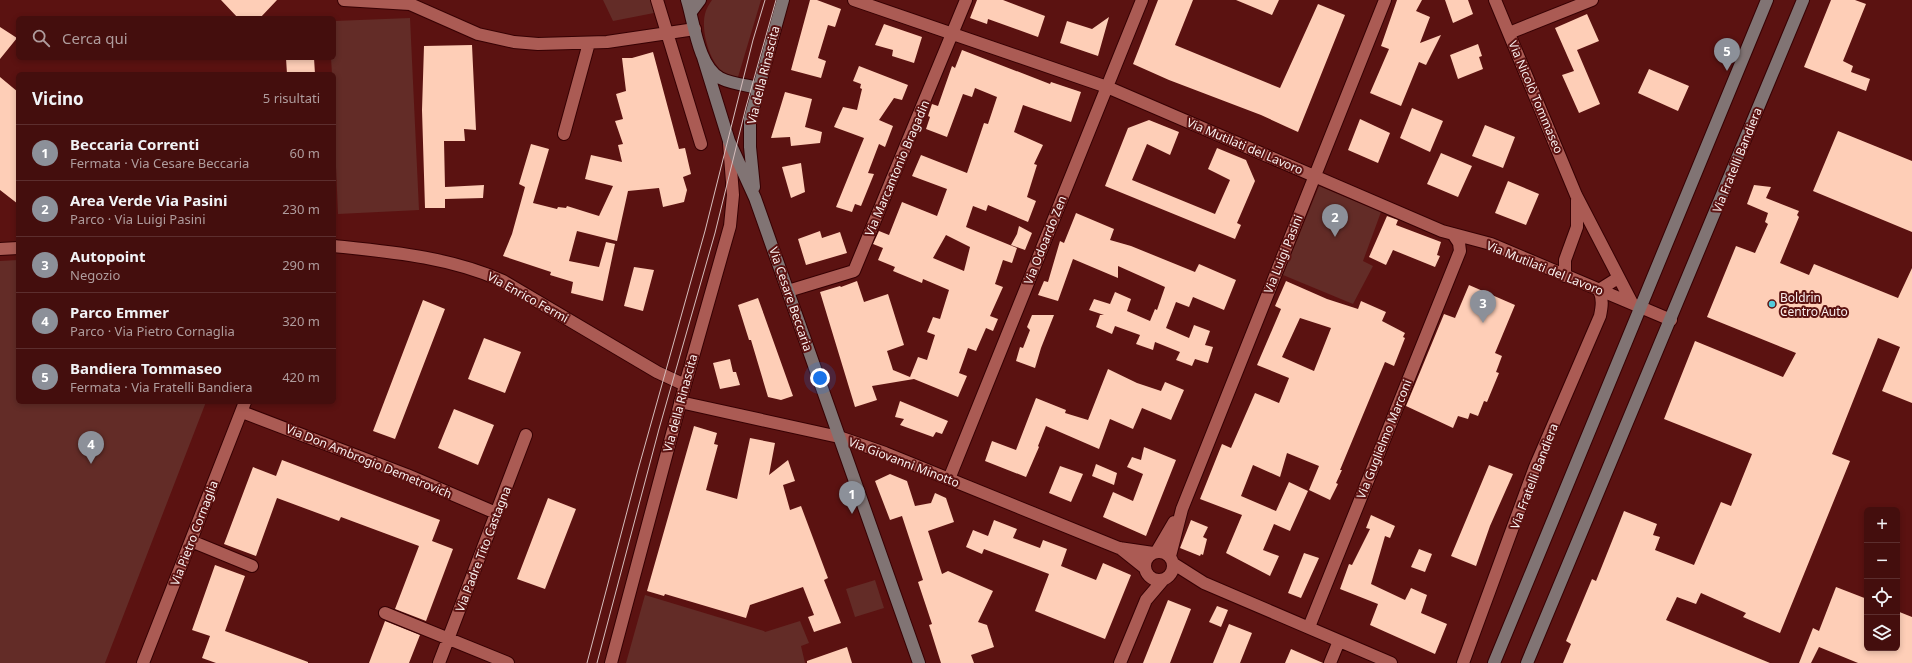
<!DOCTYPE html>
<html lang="it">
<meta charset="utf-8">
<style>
:root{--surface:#440e0d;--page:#4e1c1b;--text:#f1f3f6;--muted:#af9c9d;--line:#5c2e2e;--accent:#8c9099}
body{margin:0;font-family:"Noto Sans",sans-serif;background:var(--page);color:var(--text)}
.controls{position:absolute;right:12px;bottom:12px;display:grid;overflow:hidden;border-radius:6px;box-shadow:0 2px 6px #0003}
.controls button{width:36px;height:36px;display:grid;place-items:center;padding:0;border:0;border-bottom:1px solid var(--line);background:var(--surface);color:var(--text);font:20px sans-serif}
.you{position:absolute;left:820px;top:378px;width:14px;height:14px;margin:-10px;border:3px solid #fff;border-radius:50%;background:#1a73e8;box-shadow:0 0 0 6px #1a73e833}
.badge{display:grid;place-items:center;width:26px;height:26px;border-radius:50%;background:var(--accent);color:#fff;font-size:13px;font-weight:700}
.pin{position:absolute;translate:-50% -33px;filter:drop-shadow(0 1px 2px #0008)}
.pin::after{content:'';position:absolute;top:21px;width:14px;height:12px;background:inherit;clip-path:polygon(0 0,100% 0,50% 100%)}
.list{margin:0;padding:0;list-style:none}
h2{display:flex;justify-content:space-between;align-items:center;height:52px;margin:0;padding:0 16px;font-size:17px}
h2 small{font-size:13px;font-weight:400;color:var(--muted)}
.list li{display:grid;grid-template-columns:26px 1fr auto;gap:12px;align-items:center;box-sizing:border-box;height:56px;padding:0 16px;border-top:1px solid var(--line)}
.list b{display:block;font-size:15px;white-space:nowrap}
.list p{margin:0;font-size:13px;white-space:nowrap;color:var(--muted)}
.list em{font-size:13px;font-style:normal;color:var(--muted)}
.icon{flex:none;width:22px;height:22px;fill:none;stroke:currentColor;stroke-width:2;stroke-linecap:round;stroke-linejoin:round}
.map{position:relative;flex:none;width:1912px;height:663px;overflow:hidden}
.search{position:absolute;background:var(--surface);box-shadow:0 2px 6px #0003;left:16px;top:16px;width:320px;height:44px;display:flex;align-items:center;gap:10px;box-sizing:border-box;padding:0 14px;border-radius:6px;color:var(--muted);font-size:15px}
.panel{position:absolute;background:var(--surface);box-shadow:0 2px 6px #0003;left:16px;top:72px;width:320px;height:332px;border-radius:6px}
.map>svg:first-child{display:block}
.green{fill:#632c27}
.building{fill:#feceb7;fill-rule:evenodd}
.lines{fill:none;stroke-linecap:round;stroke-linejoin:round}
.street-casing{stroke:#360103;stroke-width:14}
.secondary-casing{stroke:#360103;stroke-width:14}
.street{stroke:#ab5b54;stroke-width:12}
.secondary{stroke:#817474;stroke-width:12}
.tram{stroke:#d6bebd;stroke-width:1}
.poi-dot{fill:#52cbda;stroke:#5b1211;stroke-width:1.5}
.labels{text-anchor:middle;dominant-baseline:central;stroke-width:4;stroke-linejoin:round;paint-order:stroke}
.street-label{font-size:12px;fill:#faf0ef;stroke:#5b1211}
.poi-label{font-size:12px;fill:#faf0ef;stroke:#5b1211;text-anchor:start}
</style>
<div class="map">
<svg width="1912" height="663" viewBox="0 0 1912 663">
<rect width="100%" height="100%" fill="#5b1211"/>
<!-- green -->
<path class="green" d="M603,0H651L654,13L613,21Z
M712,0H761L738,77C713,79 700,34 705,14C706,9 709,4 712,0Z
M410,18L419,210L338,214L334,120V74H332L331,58H334V21Z
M1319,186L1381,212L1363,261L1373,266L1353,304L1283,275Z
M18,260V402H206L105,663H0V261Z
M875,580L884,608L855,617L846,589Z
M645,595L764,631L765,632L800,621L809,643L801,646L805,663H626Z"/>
<!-- building -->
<path class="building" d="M221,0H277L260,18H238Z
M810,0H817L841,9L835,27L828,25L818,58L826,61L821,78L791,70Z
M977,0H1003L1045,16L1038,37L988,19L987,24L970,18Z
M1158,0H1193L1175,45L1280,88L1318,4L1345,15L1298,132L1261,115L1169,80L1133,64Z
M1236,0H1279L1272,15Z
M1397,0H1422L1416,11L1430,17L1420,43L1441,35L1426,65L1419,62L1401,106L1370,93L1389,49L1381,46Z
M1445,0H1468L1473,14L1453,23Z
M1831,0H1855L1866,4L1843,61L1853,66L1851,72L1870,79L1866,91L1804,67Z
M1587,14L1599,41L1577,50L1600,104L1579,113L1562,75L1574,71L1555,28Z
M1109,17L1098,56L1060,43L1067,21L1092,29Z
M884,24L922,37L914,63L892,56L893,50L875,45Z
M0,27L17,38L0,59Z
M1478,44L1482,56L1479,57L1483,69L1458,79L1450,55Z
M472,45L476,130L464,129L465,141H444L445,187L484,185L483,198L445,199V208H425L422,110L424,46Z
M962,50L1050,84L1051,82L1081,92L1071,122L1023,105L1014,132L1043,145L1034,164L1037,165L1027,197L1036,201L1028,222L988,205L986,211L973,206L966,227L1017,248L1012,263L1003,260L995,284L1003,287L990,316L998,319L993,331L986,328L976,351L968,348L959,373L967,376L958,397L914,379L872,386L877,400L855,407L820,292L840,286L841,287L857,281L864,302L888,294L904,345L887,351L893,370L910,377L918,357L927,360L935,335L927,332L933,317L940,319L949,290L923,279L922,283L893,271L895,267L878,260L883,248L873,244L879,231L889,235L902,202L937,216L947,189L912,176L921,155L967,173L984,123L988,124L997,97L975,88L972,97L963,94L947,137L926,129L930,117L928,116L932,104L938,106L952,66L955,68ZM946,235L970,247L964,271L933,258Z
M653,52L679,149L685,148L691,174L683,177L687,190L684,202L663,207L659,188L628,191L617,241L577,231L569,261L599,267L606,242L615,244L603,301L571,293L573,282L550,275L551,272L503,256L512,234L525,187L519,184L531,144L549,149L533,203L557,209L558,207L566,208L567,206L599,216L613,186L585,179L591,155L622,162L618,145L623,144L615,121L623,119L616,94L626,91L622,58H632Z
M286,58H314L315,74H287Z
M859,66L908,85L902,100L894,98L879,120L893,126L885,147L879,144L868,173L874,174L861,206L855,204L852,212L836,207L864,138L834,127L843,107L857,110L862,89L860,88L861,84L853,81Z
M1649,69L1689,86L1678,111L1638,93Z
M0,77L18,92V204L0,190Z
M785,92L812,99L805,127L822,132L820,143L791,146L790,137L771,138Z
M1412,108L1443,121L1430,152L1400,138Z
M1360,119L1390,133L1378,163L1348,150Z
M1149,120L1179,132L1170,155L1147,144L1132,180L1215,214L1230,180L1208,169L1217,148L1246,160L1255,181L1237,223L1241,225L1235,239L1105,186L1128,128Z
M1485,125L1515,137L1503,168L1472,156Z
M1838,131L1912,161V232L1813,191Z
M1441,153L1472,166L1458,197L1427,184Z
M801,163L805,192L791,198L782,167Z
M1508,181L1539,194L1526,225L1495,213Z
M1754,185L1771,187L1766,198L1799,211L1797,215L1799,217L1780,263L1809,275L1814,264L1898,298L1912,268V403L1882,391L1900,347L1878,338L1832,454L1850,461L1780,633L1743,617L1746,613L1701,593L1696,604L1677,597L1666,620L1770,663H1563L1571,644L1566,641L1592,579L1596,581L1624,511L1657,524L1653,535L1660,537L1655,550L1694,565L1721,502L1731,506L1752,454L1664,419L1695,341L1783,377L1796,353L1707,317L1736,246L1755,253L1768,224L1765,222L1768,213L1747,204Z
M1076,213L1114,229L1110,240L1131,246L1195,272L1199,264L1236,280L1224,310L1193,297L1189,307L1176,302L1166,328L1189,338L1194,325L1210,331L1205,345L1213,347L1208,363L1195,359L1192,366L1176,360L1180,352L1155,342L1153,350L1136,344L1140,335L1115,326L1112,334L1096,327L1100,315H1104L1089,310L1094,299L1110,304L1115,292L1131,299L1127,311L1150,321L1155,309L1157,310L1165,287L1118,266V278L1073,259L1058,301L1038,295L1044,281L1048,282L1060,241L1064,243Z
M1387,216L1398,220L1396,225L1441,242L1437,255L1440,256L1435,267L1393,250L1386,265L1369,257Z
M1019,226L1032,233L1025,250L1011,245L1017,234Z
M820,231L822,238L840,232L847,253L806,265L798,239Z
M634,267L654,270L643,311L624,306Z
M1286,281L1327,299L1358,309L1361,301L1386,312L1382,321L1405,333L1403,337L1405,338L1394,366L1385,362L1340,470H1342L1336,483L1338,484L1330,500L1309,490L1319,466L1287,453L1280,477L1253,465L1241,496L1276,511L1289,482L1308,491L1290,531L1274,524L1263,550L1279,556L1270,576L1226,553L1242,515L1200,499L1222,444L1231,448L1255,393L1279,403L1289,378L1257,365L1281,309L1275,306ZM1300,318L1331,328L1314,371L1282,357Z
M1469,285L1515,305L1495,353L1502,356L1496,372L1499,373L1487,402L1484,401L1478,416L1470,413L1468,419L1458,416L1453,428L1406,406L1444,314L1455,318Z
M758,298L793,396L781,400L768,397L751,340H749L738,305Z
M423,300L445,309L395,439L373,431Z
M1032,315H1054L1041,348L1035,368L1016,361L1020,347L1023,348L1030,330L1027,327Z
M484,338L521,352L505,393L468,379Z
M730,359L733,372H736L740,385L720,389L713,363Z
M1108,369L1137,383L1161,391L1165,382L1184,390L1171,420L1142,408L1133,429L1110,419L1099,449L1046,426L1038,446L1039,447L1026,477L985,461L992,441L1016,450L1036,398L1066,410L1065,413L1088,420Z
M900,401L948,421L942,434L936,432L933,437L900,425L904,419L895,417Z
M454,409L494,425L478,465L438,448Z
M694,426L717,433L714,444L718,445L706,490L737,499L750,438L775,443L769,475L788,460L795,481L783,485L790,510L801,506L828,578L824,580L841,623L814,632L808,617L814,615L803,587L750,605L746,618L665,594L664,596L647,591Z
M1144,447L1176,460L1146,536L1103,517L1113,492L1133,501L1143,474L1127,467L1132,457L1141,460Z
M282,460L440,520L432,541L453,549L426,621L395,609L419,546L341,517L339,521L277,498L256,556L224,544L253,467L276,476Z
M1096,464L1117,473L1114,485L1092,476Z
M1489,465L1513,474L1490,526L1476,566L1451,556Z
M1060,466L1083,474L1071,502L1049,493Z
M890,474L907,481L915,506L931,503L935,493L946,498L954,522L928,531L942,574L948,571L993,591L978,622L987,625L994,647L971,655L974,663H941L929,625L932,624L918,582L923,580L902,516L890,520L875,481Z
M548,498L576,509L545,589L517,579Z
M1371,515L1395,526L1390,538L1385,536L1371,584L1405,600L1411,588L1427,595L1421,613L1447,624L1435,654L1370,625L1378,604L1340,589L1349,564L1352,565L1370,529L1366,528Z
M994,520L1017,529L1013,538L1040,548L1043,540L1067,549L1061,566L1096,580L1103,563L1131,575L1105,639L1035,611L1049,574L984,549L982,554L966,547L973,530L988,536Z
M1191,520L1208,527L1203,537L1207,539L1203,555L1201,554L1200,556L1180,548Z
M1419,549L1432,554L1425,572L1411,567Z
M1304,553L1319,558L1301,598L1288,593Z
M215,565L245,576L225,631L308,662V663H216L202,658L210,636L192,630Z
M1836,587L1867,599V648H1897V611L1912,617V663H1858L1819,647L1811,663H1799L1813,628L1819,631Z
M1168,600L1191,609L1170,663H1143Z
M1217,606L1228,610L1221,627L1209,622Z
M385,621L420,635L409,663H369Z
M1229,624L1252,633L1240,663H1213Z
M847,647L852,663H807V661Z
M1291,649L1323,663H1285Z"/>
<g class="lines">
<defs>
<path id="street" d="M344,0L410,4L478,34L514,42L538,44L607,42L695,29
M657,0L701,144
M854,0L1107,87L1442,231L1491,244L1671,320
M1495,0L1576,195L1632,303
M1509,33L1592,0
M564,134L589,43
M334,246C391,252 450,257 503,281L657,372L685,385
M0,249L18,248
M1565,276V260L1577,227V200
M788,291L854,271L966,0
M680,402L839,437L885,453L1119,548L1153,553
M242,412L407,475L496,513
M949,479L1142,0
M191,541L252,566
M1120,548L1145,568
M1157,551L1174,522
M1145 566a14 14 0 1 1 28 0a14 14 0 1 1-28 0Z
M1170,556L1182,509L1385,0
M1174,564L1204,583L1391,663
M385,613L508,663
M1309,627L1460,251L1459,243L1453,234
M143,663L245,402
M439,663L526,435
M611,663L685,385L730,226L733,195L729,143
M1120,663L1146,600L1163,580
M1330,663L1339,641
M1463,663L1535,467L1600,316C1602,306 1603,299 1599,290L1618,278"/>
<path id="secondary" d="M687,0C694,22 698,66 720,78C732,84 746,85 759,88
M691,12L700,0
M703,57L729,141L755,198L919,663
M754,187L750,147V119L783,0
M1494,663L1767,0
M1527,663L1803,0"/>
</defs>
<!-- street casing -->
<use href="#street" class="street-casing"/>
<!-- secondary casing -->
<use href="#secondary" class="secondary-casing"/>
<!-- street -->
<use href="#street" class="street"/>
<!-- secondary -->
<use href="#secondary" class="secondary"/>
<!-- tram -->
<path class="tram" d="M587,663L638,470L705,231L753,40L765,0
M597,663L659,429L715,233L746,107L776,0"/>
</g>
<!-- markers -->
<circle class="poi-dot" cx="1772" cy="304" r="4"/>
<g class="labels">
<!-- street labels -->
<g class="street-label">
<text transform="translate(763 75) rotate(-76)">Via della Rinascita</text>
<text transform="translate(1536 97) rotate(67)">Via Nicolò Tommaseo</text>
<text transform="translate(1245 146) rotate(23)">Via Mutilati del Lavoro</text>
<text transform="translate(1737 160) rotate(-68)">Via Fratelli Bandiera</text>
<text transform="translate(897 168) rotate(-67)">Via Marcantonio Bragadin</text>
<text transform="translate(1045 240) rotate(-68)">Via Odoardo Zen</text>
<text transform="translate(1283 254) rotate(-68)">Via Luigi Pasini</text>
<text transform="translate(1545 268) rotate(22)">Via Mutilati del Lavoro</text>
<text transform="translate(528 297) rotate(29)">Via Enrico Fermi</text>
<text transform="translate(791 299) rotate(71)">Via Cesare Beccaria</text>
<text transform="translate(680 403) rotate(-75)">Via della Rinascita</text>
<text transform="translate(1384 439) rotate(-68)">Via Guglielmo Marconi</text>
<text transform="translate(369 461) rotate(22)">Via Don Ambrogio Demetrovich</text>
<text transform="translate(904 462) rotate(21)">Via Giovanni Minotto</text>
<text transform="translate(1534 476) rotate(-69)">Via Fratelli Bandiera</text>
<text transform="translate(194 533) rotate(-69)">Via Pietro Cornaglia</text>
<text transform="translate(483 549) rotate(-69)">Via Padre Tito Castagna</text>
</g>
<!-- poi labels -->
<g class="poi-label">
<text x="1780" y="297">Boldrin<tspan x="1780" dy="14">Centro Auto</tspan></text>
</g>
</g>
</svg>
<div class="controls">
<button>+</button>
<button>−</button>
<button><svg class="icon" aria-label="locate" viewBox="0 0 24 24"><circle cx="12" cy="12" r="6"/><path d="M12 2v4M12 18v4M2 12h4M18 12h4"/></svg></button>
<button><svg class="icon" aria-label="layers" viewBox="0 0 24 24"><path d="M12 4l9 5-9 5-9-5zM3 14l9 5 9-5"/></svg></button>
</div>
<div class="you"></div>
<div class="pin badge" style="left:852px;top:514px">1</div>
<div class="pin badge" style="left:1335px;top:237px">2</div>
<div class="pin badge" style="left:1483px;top:323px">3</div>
<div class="pin badge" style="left:91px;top:464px">4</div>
<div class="pin badge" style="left:1727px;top:71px">5</div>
<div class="search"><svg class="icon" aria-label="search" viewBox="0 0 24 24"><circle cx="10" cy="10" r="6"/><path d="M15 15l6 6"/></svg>Cerca qui</div>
<section class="panel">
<h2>Vicino<small>5 risultati</small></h2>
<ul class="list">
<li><span class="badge">1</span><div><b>Beccaria Correnti</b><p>Fermata · Via Cesare Beccaria</p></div><em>60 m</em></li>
<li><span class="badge">2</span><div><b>Area Verde Via Pasini</b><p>Parco · Via Luigi Pasini</p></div><em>230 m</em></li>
<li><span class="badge">3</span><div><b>Autopoint</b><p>Negozio</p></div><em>290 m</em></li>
<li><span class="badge">4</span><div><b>Parco Emmer</b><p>Parco · Via Pietro Cornaglia</p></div><em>320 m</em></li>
<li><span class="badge">5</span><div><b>Bandiera Tommaseo</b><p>Fermata · Via Fratelli Bandiera</p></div><em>420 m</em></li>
</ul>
</section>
</div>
